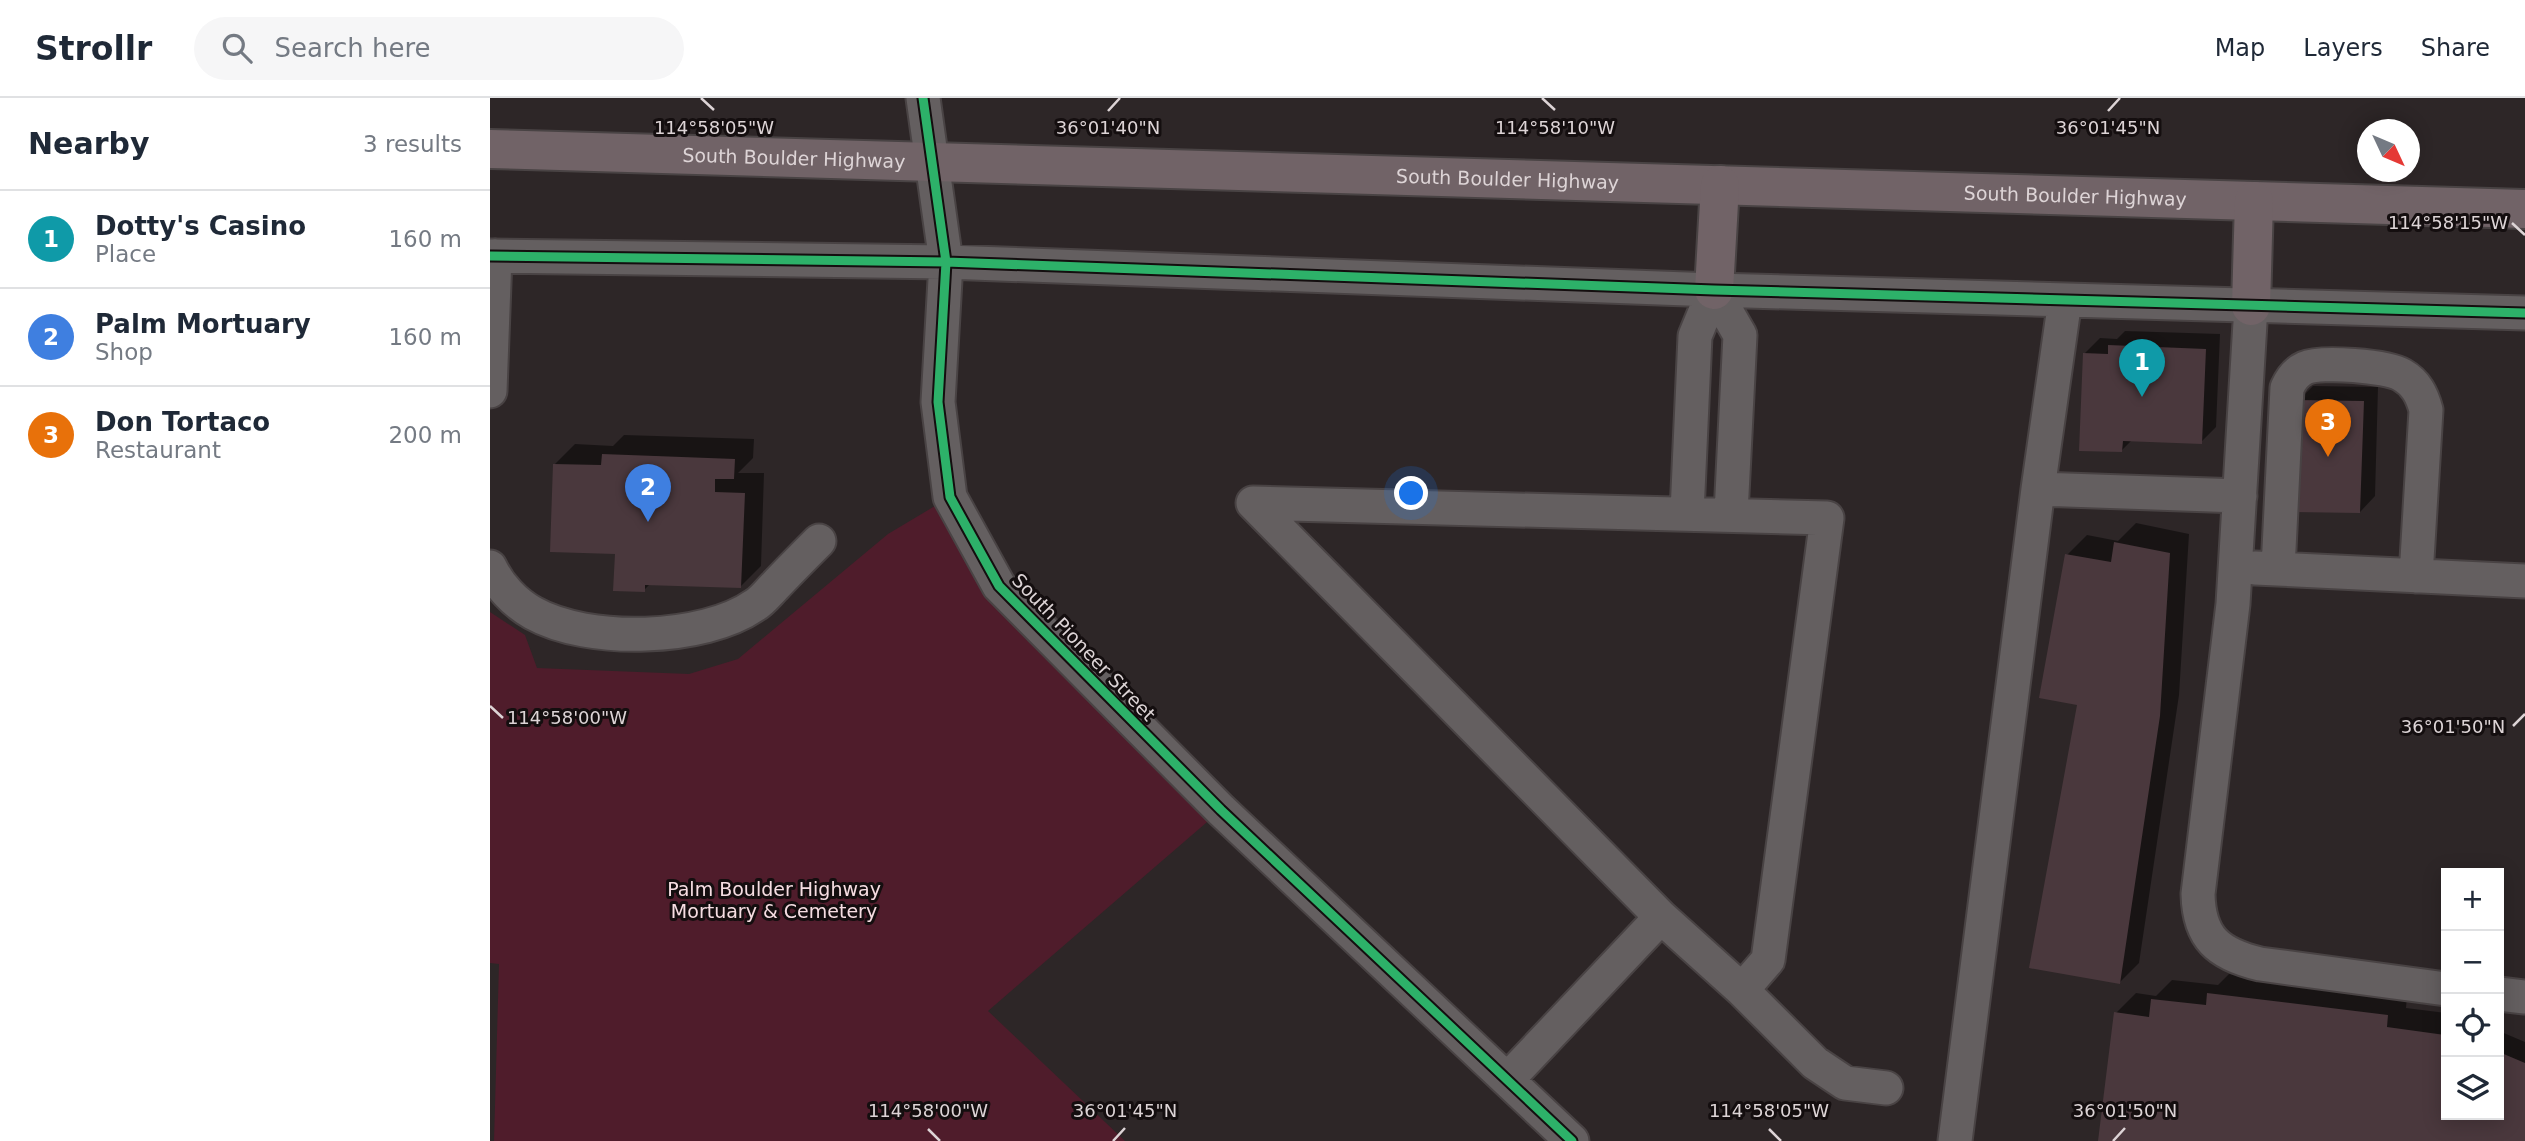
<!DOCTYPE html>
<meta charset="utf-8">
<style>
:root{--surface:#fff;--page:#f6f6f7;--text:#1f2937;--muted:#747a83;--line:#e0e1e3;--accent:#ea580c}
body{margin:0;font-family:"DejaVu Sans",sans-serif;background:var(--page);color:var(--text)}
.controls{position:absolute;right:21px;bottom:21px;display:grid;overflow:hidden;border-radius:0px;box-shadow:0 4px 18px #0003}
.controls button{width:63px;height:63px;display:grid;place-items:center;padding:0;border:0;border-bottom:2px solid var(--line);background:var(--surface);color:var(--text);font:35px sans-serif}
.compass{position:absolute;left:1867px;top:21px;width:63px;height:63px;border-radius:50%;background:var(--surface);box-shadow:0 4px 18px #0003;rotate:134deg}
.you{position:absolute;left:922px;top:396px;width:24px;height:24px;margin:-18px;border:5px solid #fff;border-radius:50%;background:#1a73e8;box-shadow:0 0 0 10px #1a73e833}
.badge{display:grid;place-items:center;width:46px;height:46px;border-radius:50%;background:var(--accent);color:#fff;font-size:23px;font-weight:700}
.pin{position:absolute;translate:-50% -58px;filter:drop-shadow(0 2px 4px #0008)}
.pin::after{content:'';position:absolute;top:37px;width:24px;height:21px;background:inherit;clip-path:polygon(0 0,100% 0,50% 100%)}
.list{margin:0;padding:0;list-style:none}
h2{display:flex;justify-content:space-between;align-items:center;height:91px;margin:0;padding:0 28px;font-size:30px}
h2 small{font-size:23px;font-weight:400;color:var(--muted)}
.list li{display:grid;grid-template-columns:46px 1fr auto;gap:21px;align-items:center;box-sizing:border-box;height:98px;padding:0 28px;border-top:2px solid var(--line)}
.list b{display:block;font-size:26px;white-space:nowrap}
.list p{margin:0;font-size:23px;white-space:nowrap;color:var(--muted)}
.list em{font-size:23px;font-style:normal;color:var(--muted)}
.icon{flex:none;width:38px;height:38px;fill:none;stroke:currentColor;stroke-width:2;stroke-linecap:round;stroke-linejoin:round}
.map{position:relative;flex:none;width:2035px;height:1043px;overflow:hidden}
header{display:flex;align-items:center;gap:42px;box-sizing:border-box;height:98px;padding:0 35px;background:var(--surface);border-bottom:2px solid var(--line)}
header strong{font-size:33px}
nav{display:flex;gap:38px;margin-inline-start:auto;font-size:24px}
.search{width:490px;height:63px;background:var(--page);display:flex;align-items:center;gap:18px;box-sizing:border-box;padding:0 24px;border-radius:38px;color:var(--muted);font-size:26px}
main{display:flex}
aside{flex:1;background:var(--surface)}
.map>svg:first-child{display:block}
.green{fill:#4f1c2b}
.shadow{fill:#0007}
.building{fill:#4a383d}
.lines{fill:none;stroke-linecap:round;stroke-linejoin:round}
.minor-casing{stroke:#494344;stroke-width:37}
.major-casing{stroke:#494344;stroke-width:42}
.minor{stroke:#645f60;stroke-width:33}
.major{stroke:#716367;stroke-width:38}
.cycleway-casing{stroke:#140e0f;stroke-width:13}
.cycleway{stroke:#2db169;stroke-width:9}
.ticks{fill:none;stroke:#ddd4d6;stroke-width:2.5}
.labels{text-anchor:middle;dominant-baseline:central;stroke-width:6;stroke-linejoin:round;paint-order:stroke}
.street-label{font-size:19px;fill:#ddd4d6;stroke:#140e0f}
.park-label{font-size:19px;fill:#f6dde2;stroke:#140e0f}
.ticks-label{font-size:18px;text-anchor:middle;fill:#ddd4d6;stroke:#140e0f;stroke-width:6;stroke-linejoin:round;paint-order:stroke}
</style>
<header>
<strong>Strollr</strong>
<div class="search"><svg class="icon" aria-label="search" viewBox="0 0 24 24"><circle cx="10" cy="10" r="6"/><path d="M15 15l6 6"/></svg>Search here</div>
<nav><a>Map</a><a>Layers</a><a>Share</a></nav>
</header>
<main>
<aside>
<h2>Nearby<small>3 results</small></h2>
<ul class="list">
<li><span class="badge" style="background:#0f9aa8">1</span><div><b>Dotty's Casino</b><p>Place</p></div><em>160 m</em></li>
<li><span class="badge" style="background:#3f7fe0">2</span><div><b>Palm Mortuary</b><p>Shop</p></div><em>160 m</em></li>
<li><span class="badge" style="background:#e8710a">3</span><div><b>Don Tortaco</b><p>Restaurant</p></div><em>200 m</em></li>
</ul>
</aside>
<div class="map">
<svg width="2035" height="1043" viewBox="0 0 2035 1043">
<rect width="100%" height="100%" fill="#2d2627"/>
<!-- green -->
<path class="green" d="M460,399L509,488L731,712L498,913L635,1043H4L9,866L0,865V514L35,537L47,570L199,576L248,561L398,436Z"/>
<!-- shadow -->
<path class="shadow" d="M1635,233L1730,236L1726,329L1711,344L1643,341L1631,353L1595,255L1610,240L1627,241Z
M1823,288L1888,289L1885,398L1870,414L1808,303Z
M134,337L264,341L263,360L248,375H274L271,468L251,488L161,485L154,492L65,366L85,346L123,348Z
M1646,425L1699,436L1689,597L1649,865L1630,884L1589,605L1577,457L1597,437L1628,443Z
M1739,876L1917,898L1916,910L1956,915V1017H2009V933L2035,944V1043H1610L1626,915L1646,895L1666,898L1682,882L1728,887Z"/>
<!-- building -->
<path class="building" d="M1618,247L1716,251L1712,346L1633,343L1632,354L1589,353L1593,255L1618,256Z
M1806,302L1874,303L1870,415L1803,414Z
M112,356L245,361L244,381H225V394L255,395L251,490L155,487V494L123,493L125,456L60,454L63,366L111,367Z
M1624,444L1680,455L1670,618L1630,886L1539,870L1587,607L1549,600L1575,456L1621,464Z
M1717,895L1898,917L1897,929L1955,937L1953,956H1956V1017H2009V954L2035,965V1043H1608L1624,914L1659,919L1661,901L1716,907Z"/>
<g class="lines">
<defs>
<path id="minor" d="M433,0L456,164L448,304L460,399L509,488L731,712L1082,1043
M0,158L456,164L1224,192L2035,215
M1224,192L1250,237L1241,416
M1761,208L1743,506L1708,796C1709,840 1728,856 1770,866L1956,891
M0,293L5,158
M1548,391L1750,398
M763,405L1337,420L1278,862L1252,892
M763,405L1171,819L1252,892L1325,965L1355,985L1396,990
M1197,415L1205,238L1224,192
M0,469C9,488 25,505 43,515C98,546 214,543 265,507C272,503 278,495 284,489C299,473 314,458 329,443
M1765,470L2035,483
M1788,471L1797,290C1801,281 1806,274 1815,270C1831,263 1897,268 1912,277C1926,285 1932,297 1936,312L1926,478
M2009,896L2035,899
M1018,981L1171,819
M1465,1043L1548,391L1575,202"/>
<g id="major">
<path id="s1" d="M0,51L2035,111"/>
<path d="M1224,192L1230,87"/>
<path d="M1761,208L1764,103"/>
</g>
</defs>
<!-- minor casing -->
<use href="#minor" class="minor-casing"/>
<!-- major casing -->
<use href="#major" class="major-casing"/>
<!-- minor -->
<use href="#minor" class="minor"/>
<!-- major -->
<use href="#major" class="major"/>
<defs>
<path id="cycleway" d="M433,0L456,164L448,304L460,399L509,488L731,712L1082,1043
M0,158L456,164L1224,192L2035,215"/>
</defs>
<!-- cycleway casing -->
<use href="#cycleway" class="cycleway-casing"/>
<!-- cycleway -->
<use href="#cycleway" class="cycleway"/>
</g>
<!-- ticks -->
<path class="ticks" d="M211,0L224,12M1052,0L1065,12M618,13L630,0M1618,13L1630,0M2022,125L2035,137M0,608L13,620M2023,628L2035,616M438,1031L450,1043M1279,1031L1291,1043M623,1043L635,1030M1623,1043L1635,1030"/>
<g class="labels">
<!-- street labels -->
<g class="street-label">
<text stroke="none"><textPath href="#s1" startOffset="304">South Boulder Highway</textPath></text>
<text stroke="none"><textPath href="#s1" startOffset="1018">South Boulder Highway</textPath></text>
<text stroke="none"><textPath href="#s1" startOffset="1586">South Boulder Highway</textPath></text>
<text transform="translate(594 549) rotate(46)">South Pioneer Street</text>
</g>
<!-- park labels -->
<g class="park-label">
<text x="284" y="791">Palm Boulder Highway<tspan x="284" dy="22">Mortuary &amp; Cemetery</tspan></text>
</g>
</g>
<g class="ticks-label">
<text x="224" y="36">114°58'05"W</text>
<text x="1065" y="36">114°58'10"W</text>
<text x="1618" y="36">36°01'45"N</text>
<text x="618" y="36">36°01'40"N</text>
<text x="1958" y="131">114°58'15"W</text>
<text x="77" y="626">114°58'00"W</text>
<text x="1963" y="635">36°01'50"N</text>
<text x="635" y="1019">36°01'45"N</text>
<text x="1635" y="1019">36°01'50"N</text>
<text x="438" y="1019">114°58'00"W</text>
<text x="1279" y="1019">114°58'05"W</text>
</g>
</svg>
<div class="controls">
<button>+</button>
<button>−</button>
<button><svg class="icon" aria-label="locate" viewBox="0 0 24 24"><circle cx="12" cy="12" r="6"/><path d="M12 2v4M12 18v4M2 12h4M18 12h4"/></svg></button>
<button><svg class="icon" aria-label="layers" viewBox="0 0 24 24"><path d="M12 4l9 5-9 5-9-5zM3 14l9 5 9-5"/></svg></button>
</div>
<svg class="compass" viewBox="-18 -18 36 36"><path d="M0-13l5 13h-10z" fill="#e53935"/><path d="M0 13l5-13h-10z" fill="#747a83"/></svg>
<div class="you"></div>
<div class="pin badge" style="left:1652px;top:299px;background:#0f9aa8">1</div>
<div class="pin badge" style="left:158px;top:424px;background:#3f7fe0">2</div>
<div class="pin badge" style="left:1838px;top:359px;background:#e8710a">3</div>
</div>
</main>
